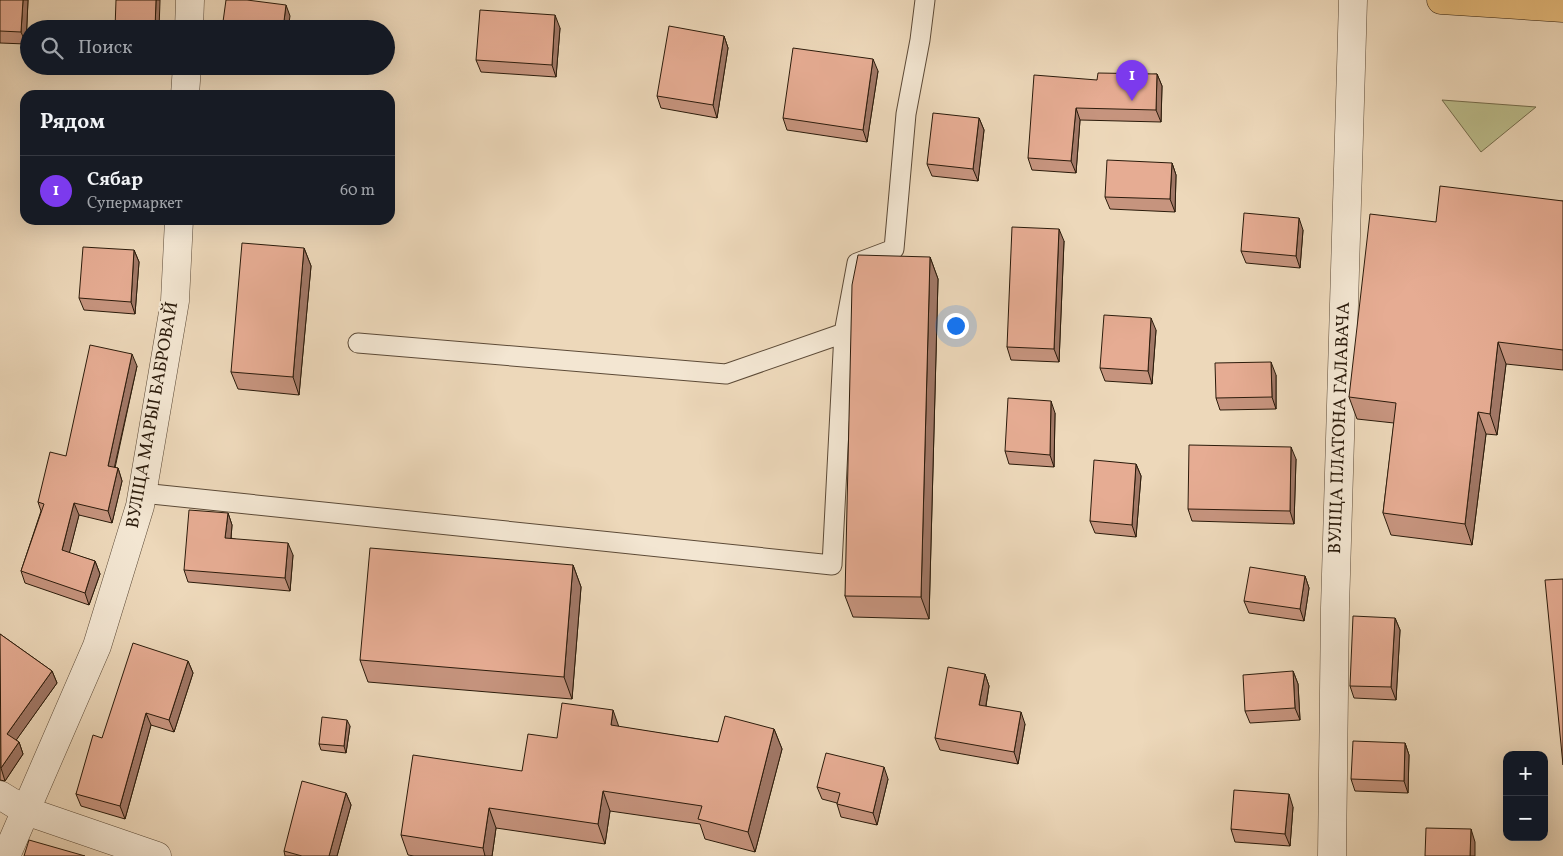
<!DOCTYPE html>
<html lang="ru">
<meta charset="utf-8">
<style>
:root{--surface:#171b24;--page:#20242c;--text:#f1f3f6;--muted:#9ea1a6;--line:#363941;--accent:#7c3aed}
body{margin:0;font-family:Vollkorn,serif;background:var(--page);color:var(--text)}
.controls{position:absolute;right:15px;bottom:15px;display:grid;overflow:hidden;border-radius:10px;box-shadow:0 5px 20px #0002}
.controls button{width:45px;height:45px;display:grid;place-items:center;padding:0;border:0;border-bottom:1px solid var(--line);background:var(--surface);color:var(--text);font:25px sans-serif}
.you{position:absolute;left:955px;top:325px;width:18px;height:18px;margin:-12px;border:4px solid #fff;border-radius:50%;background:#1a73e8;box-shadow:0 0 0 8px #1a73e833}
.badge{display:grid;place-items:center;width:32px;height:32px;border-radius:50%;background:var(--accent);color:#fff;font-size:16px;font-weight:700}
.pin{position:absolute;translate:-50% -41px;filter:drop-shadow(0 1px 2px #0008)}
.pin::after{content:'';position:absolute;top:26px;width:18px;height:15px;background:inherit;clip-path:polygon(0 0,100% 0,50% 100%)}
.list{margin:0;padding:0;list-style:none}
h2{display:flex;justify-content:space-between;align-items:center;height:65px;margin:0;padding:0 20px;font-size:21px}
h2 small{font-size:16px;font-weight:400;color:var(--muted)}
.list li{display:grid;grid-template-columns:32px 1fr auto;gap:15px;align-items:center;box-sizing:border-box;height:70px;padding:0 20px;border-top:1px solid var(--line)}
.list b{display:block;font-size:19px;white-space:nowrap}
.list p{margin:0;font-size:16px;white-space:nowrap;color:var(--muted)}
.list em{font-size:16px;font-style:normal;color:var(--muted)}
.icon{flex:none;width:28px;height:28px;fill:none;stroke:currentColor;stroke-width:2;stroke-linecap:round;stroke-linejoin:round}
.map{position:relative;flex:none;width:1563px;height:856px;overflow:hidden}
.search{position:absolute;background:var(--surface);box-shadow:0 5px 20px #0002;left:20px;top:20px;width:375px;height:55px;display:flex;align-items:center;gap:12px;box-sizing:border-box;padding:0 18px;border-radius:28px;color:var(--muted);font-size:19px}
.panel{position:absolute;background:var(--surface);box-shadow:0 5px 20px #0002;left:20px;top:90px;width:375px;height:135px;border-radius:15px}
.map>svg:first-child{display:block}
.green{fill:#bcbe8d;stroke:#746c4c}
.lines{fill:none;stroke-linecap:round;stroke-linejoin:round}
.lane-casing{stroke:#5c4a37;stroke-width:21}
.street-casing{stroke:#5c4a37;stroke-width:29}
.primary-casing{stroke:#2b1b0b;stroke-width:29}
.lane{stroke:#f3e6d2;stroke-width:19}
.street{stroke:#f3e6d2;stroke-width:28}
.primary{stroke:#e6bc7d;stroke-width:28}
.wall{fill:#c6947e;stroke:#2b1b0b}
.shaded-wall{fill:#a17867;stroke:#2b1b0b}
.building{fill:#e6ac93;stroke:#2b1b0b}
.labels{text-anchor:middle;dominant-baseline:central;stroke-width:4.5;stroke-linejoin:round;paint-order:stroke}
.street-label{font-size:18px;fill:#2b1b0b;stroke:#f3e6d2}
</style>
<div class="map">
<svg width="1563" height="856" viewBox="0 0 1563 856">
<rect width="100%" height="100%" fill="#edd8ba"/>
<filter id="stains"><feTurbulence type="fractalNoise" baseFrequency=".004" numOctaves="4"/><feColorMatrix values="0 0 0 0 .2 0 0 0 0 .09 0 0 0 0 .02 0 0 0 .5 -.17"/></filter>
<radialGradient id="worn" r=".72"><stop offset=".6" stop-color="#630" stop-opacity="0"/><stop offset="1" stop-color="#630" stop-opacity=".3"/></radialGradient>
<!-- green -->
<path class="green" d="M1442,100L1536,107L1481,152Z"/>
<g class="lines">
<defs>
<path id="lane" d="M358,343L726,374L844,333L857,263L894,249L906,114L920,40L925,0
M142,493L832,565L844,333"/>
<path id="street" d="M189,29L190,0
M185,95L187,66
M0,795L26,811L157,856
M6,856L97,646L140,506L175,301L179,220
M1332,856L1335,608L1353,0"/>
<path id="primary" d="M1441,0L1563,8"/>
</defs>
<!-- lane casing -->
<use href="#lane" class="lane-casing"/>
<!-- street casing -->
<use href="#street" class="street-casing"/>
<!-- primary casing -->
<use href="#primary" class="primary-casing"/>
<!-- lane -->
<use href="#lane" class="lane"/>
<!-- street -->
<use href="#street" class="street"/>
<!-- primary -->
<use href="#primary" class="primary"/>
</g>
<!-- wall -->
<path class="wall" d="M0,0H28L26,44L0,43Z
M560,28L556,77L481,72L476,60Z
M724,36L728,48L717,118L661,108L657,96Z
M878,71L867,142L787,130L783,118Z
M1157,74L1162,86L1161,122L1080,120L1076,173L1032,170L1028,158L1097,80Z
M979,118L984,130L978,181L932,176L927,164Z
M1172,163L1176,175L1175,212L1110,209L1105,197Z
M1563,201V370L1506,364L1497,435L1486,434L1472,545L1391,535L1383,513L1394,423L1357,419L1349,397L1436,222Z
M1303,230L1300,268L1246,263L1241,251Z
M1064,241L1059,362L1011,360L1007,347Z
M304,248L311,266L299,395L238,389L231,372Z
M134,250L139,262L135,314L84,310L79,298Z
M930,257L938,279L929,619L853,617L845,596Z
M1156,330L1152,384L1105,381L1100,368Z
M137,366L115,468H118L122,481L112,523L79,515L69,553L95,561L100,574L89,605L25,583L21,571L41,511L38,502L66,456Z
M1276,375V409L1220,410L1216,398Z
M1055,413L1054,467L1009,464L1005,451Z
M1296,459L1294,524L1192,521L1188,509Z
M1136,464L1141,476L1136,537L1095,533L1090,521Z
M228,513L232,525L231,538L293,555L290,591L188,582L184,570Z
M573,565L581,587L572,699L368,682L360,660Z
M1305,576L1309,588L1304,621L1249,613L1244,601Z
M1395,618L1400,630L1396,700L1354,698L1350,686Z
M0,634L52,671L57,683L16,740L19,742L23,754L5,781L0,780Z
M188,661L193,673L174,732L151,725L125,819L81,806L76,794L102,738Z
M1293,671L1298,684L1300,720L1250,723L1245,711Z
M985,674L989,686L986,706L1025,724L1018,764L940,750L935,738Z
M350,726L346,753L321,750L319,744Z
M619,727L718,742L774,729L782,749L755,852L705,839L700,824L610,811L605,844L496,828L492,856H414L408,855L401,835L522,771L557,738Z
M1405,743L1409,755L1408,793L1355,791L1351,779Z
M888,779L877,825L841,817L837,804V803L822,799L817,787Z
M346,793L351,805L337,856H285L284,851Z
M1293,807L1290,846L1235,842L1231,829Z"/>
<!-- shaded-wall -->
<path class="shaded-wall" d="M23,0H28L26,44L21,32Z
M156,0H160V1L159,29H155Z
M286,5L290,16L288,29H283Z
M555,15L560,28L556,77L552,65Z
M724,36L728,48L717,118L713,105Z
M873,59L878,71L867,142L863,130Z
M1157,74L1162,86L1161,122L1156,110Z
M1076,108L1080,120L1076,173L1071,161Z
M979,118L984,130L978,181L973,169Z
M1172,163L1176,175L1175,212L1170,199Z
M1299,218L1303,230L1300,268L1296,256Z
M1059,229L1064,241L1059,362L1054,349Z
M304,248L311,266L299,395L293,377Z
M134,250L139,262L135,314L131,302Z
M930,257L938,279L929,619L921,597Z
M1151,318L1156,330L1152,384L1148,371Z
M1498,342L1506,364L1497,435L1490,414Z
M132,354L137,366L112,478L108,466Z
M1271,362L1276,375V409L1272,397Z
M1051,401L1055,413L1054,467L1050,455Z
M1478,412L1486,434L1472,545L1465,524Z
M1291,447L1296,459L1294,524L1290,511Z
M1136,464L1141,476L1136,537L1132,525Z
M118,468L122,481L112,523L108,511Z
M74,503L79,515L67,562L62,550Z
M228,513L232,525L230,550L225,538Z
M288,543L293,555L290,591L285,578Z
M95,561L100,574L89,605L85,593Z
M573,565L581,587L572,699L564,677Z
M1305,576L1309,588L1304,621L1300,609Z
M1395,618L1400,630L1396,700L1391,687Z
M188,661L193,673L174,732L169,720Z
M52,671L57,683L12,746L7,734Z
M1293,671L1298,684L1300,720L1295,708Z
M985,674L989,686L984,717L979,705Z
M613,710L620,730L611,725Z
M1021,712L1025,724L1018,764L1014,752Z
M146,713L151,725L125,819L120,806Z
M347,720L350,726L346,753L344,746Z
M774,729L782,749L755,852L748,832Z
M19,742L23,754L5,781L1,768Z
M1405,743L1409,755L1408,793L1404,781Z
M884,767L888,779L877,825L873,813Z
M603,791L610,811L605,844L598,824Z
M346,793L351,805L337,856H329Z
M1289,794L1293,807L1290,846L1285,834Z
M489,808L496,828L492,856H485L483,848Z
M1471,829L1475,842V856H1470Z"/>
<!-- building -->
<path class="building" d="M0,0H23L21,32L0,31Z
M116,0H156L155,29H115Z
M226,0H247L286,5L283,29H222Z
M480,10L555,15L552,65L476,60Z
M669,26L724,36L713,105L657,96Z
M793,48L873,59L863,130L783,118Z
M1098,73L1157,74L1156,110L1076,108L1071,161L1028,158L1034,75L1097,80Z
M933,113L979,118L973,169L927,164Z
M1107,160L1172,163L1170,199L1105,197Z
M1440,186L1563,201V350L1498,342L1490,414L1478,412L1465,524L1383,513L1396,403L1349,397L1370,214L1436,222Z
M1244,213L1299,218L1296,256L1241,251Z
M1012,227L1059,229L1054,349L1007,347Z
M242,243L304,248L293,377L231,372Z
M83,247L134,250L131,302L79,298Z
M858,255L930,257L921,597L845,596L852,285Z
M1104,315L1151,318L1148,371L1100,368Z
M90,345L132,354L108,466L118,468L108,511L74,503L62,550L95,561L85,593L21,571L44,504L38,502L50,452L66,456Z
M1271,362L1272,397L1216,398L1215,363Z
M1008,398L1051,401L1050,455L1005,451Z
M1189,445L1291,447L1290,511L1188,509Z
M1094,460L1136,464L1132,525L1090,521Z
M189,510L228,513L225,538L288,543L285,578L184,570Z
M370,548L573,565L564,677L360,660Z
M1250,567L1305,576L1300,609L1244,601Z
M1563,579V765L1545,580Z
M1353,616L1395,618L1391,687L1350,686Z
M0,634L52,671L7,734L19,742L1,768Z
M133,643L188,661L169,720L146,713L120,806L76,794L93,735L102,738Z
M948,667L985,674L979,705L1021,712L1014,752L935,738Z
M1293,671L1295,708L1245,711L1243,675Z
M562,703L613,710L611,725L718,742L725,716L774,729L748,832L698,819L702,806L603,791L598,824L489,808L483,848L401,835L413,755L522,771L528,734L557,738Z
M322,717L347,720L344,746L319,744Z
M1353,741L1405,743L1404,781L1351,779Z
M826,753L884,767L873,813L837,804L840,793L817,787Z
M302,781L346,793L329,856H302L284,851Z
M1234,790L1289,794L1285,834L1231,829Z
M1426,828L1471,829L1470,856H1425Z
M29,840L85,856H24Z"/>
<g class="labels">
<!-- street labels -->
<g class="street-label">
<text transform="translate(153 415) rotate(-80)">ВУЛІЦА МАРЫІ БАБРОВАЙ</text>
<text transform="translate(1340 428) rotate(-88)">ВУЛІЦА ПЛАТОНА ГАЛАВАЧА</text>
</g>
</g>
<rect width="100%" height="100%" filter="url(#stains)"/>
<rect width="100%" height="100%" fill="url(#worn)"/>
</svg>
<div class="controls">
<button>+</button>
<button>−</button>
</div>
<div class="you"></div>
<div class="pin badge" style="left:1132px;top:101px">1</div>
<div class="search"><svg class="icon" aria-label="search" viewBox="0 0 24 24"><circle cx="10" cy="10" r="6"/><path d="M15 15l6 6"/></svg>Поиск</div>
<section class="panel">
<h2>Рядом<small></small></h2>
<ul class="list">
<li><span class="badge">1</span><div><b>Сябар</b><p>Супермаркет</p></div><em>60 m</em></li>
</ul>
</section>
</div>
